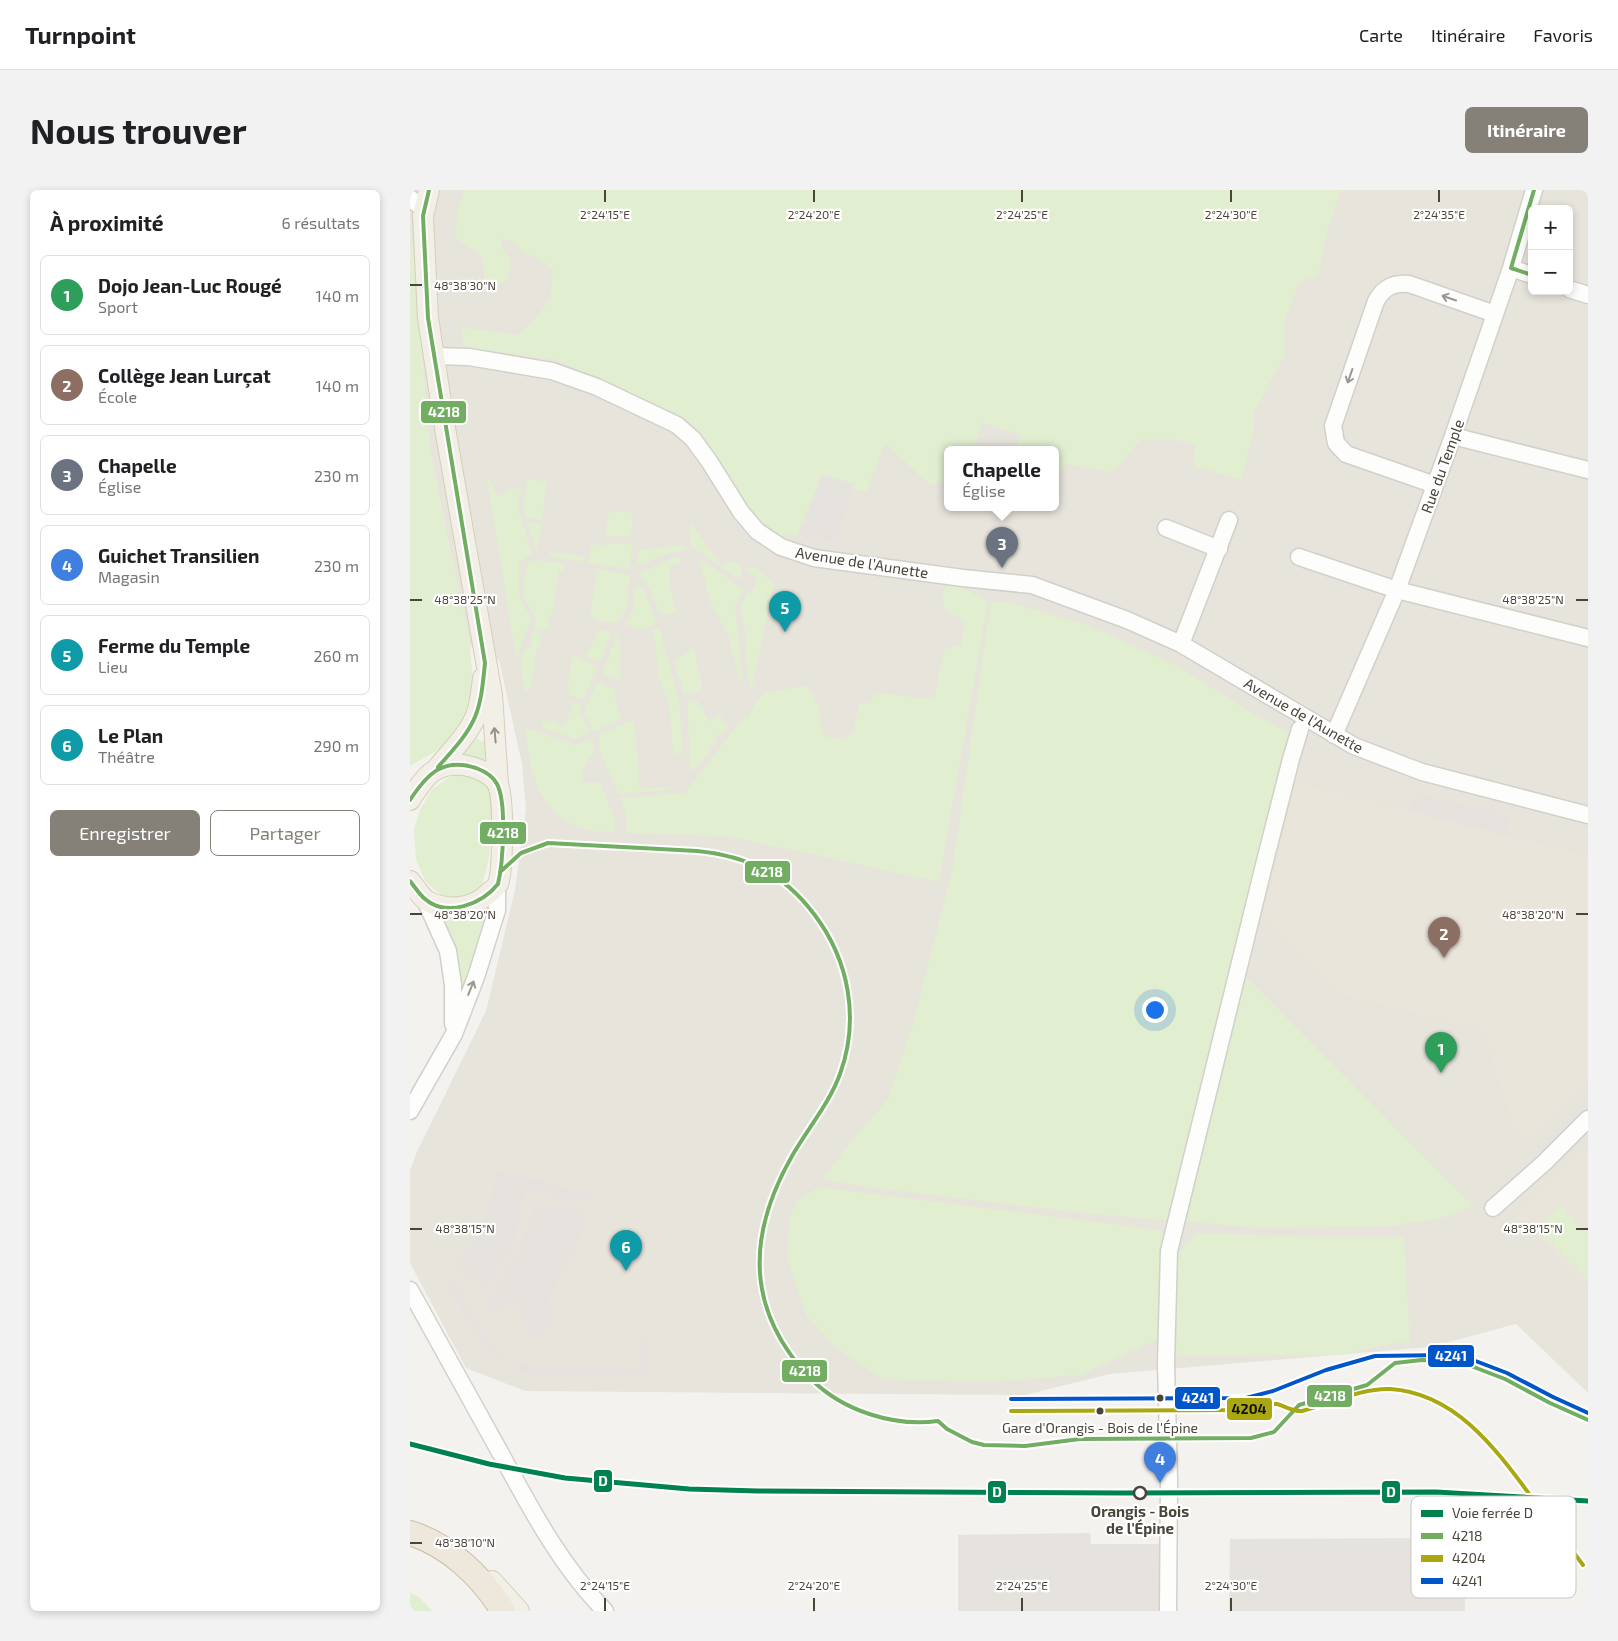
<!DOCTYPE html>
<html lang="fr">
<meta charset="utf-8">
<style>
:root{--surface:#fff;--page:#f2f2f2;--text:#202124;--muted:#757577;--line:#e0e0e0;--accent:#868178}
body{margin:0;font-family:"Exo 2",sans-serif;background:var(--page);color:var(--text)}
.controls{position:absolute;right:15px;top:15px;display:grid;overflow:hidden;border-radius:8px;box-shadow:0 2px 8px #0003}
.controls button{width:45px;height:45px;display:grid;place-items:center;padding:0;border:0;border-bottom:1px solid var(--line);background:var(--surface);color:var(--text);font:25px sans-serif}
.you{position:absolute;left:744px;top:819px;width:18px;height:18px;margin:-12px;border:4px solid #fff;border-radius:50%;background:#1a73e8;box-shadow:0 0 0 8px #1a73e833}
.badge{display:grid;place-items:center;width:32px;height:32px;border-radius:50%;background:var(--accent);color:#fff;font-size:16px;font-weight:700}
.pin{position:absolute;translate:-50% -41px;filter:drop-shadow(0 1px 2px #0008)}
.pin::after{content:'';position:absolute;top:26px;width:18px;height:15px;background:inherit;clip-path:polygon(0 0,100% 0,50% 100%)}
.popup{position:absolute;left:534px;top:256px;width:115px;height:65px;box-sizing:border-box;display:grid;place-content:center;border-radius:8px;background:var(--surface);filter:drop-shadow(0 1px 4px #0005);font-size:16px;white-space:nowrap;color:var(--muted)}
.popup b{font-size:19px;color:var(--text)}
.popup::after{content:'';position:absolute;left:50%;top:100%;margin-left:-10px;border:10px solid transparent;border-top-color:var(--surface)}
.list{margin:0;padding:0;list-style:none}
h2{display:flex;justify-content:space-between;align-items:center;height:65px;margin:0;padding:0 20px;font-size:21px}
h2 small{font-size:16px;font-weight:400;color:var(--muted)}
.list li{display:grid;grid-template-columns:32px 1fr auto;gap:15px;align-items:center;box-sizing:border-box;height:80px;margin:0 10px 10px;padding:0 10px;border:1px solid var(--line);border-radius:8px}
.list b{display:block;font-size:19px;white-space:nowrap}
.list p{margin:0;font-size:16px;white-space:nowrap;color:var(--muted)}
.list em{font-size:16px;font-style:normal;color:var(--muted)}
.actions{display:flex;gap:10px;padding:15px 20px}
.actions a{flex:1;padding:11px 0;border:1px solid var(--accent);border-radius:8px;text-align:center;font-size:18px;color:var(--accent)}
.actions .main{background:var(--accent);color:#fff}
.map{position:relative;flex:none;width:1178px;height:1421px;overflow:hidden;border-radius:8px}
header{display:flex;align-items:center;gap:30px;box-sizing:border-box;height:70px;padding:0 25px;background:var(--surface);border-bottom:1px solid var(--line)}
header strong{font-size:24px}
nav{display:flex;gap:28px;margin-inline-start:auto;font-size:18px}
.intro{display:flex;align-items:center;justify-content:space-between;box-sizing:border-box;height:120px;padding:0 30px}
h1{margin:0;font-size:35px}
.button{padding:12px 22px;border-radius:8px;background:var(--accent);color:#fff;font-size:18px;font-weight:700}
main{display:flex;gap:30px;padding:0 30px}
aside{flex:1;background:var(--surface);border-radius:8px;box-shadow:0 2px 8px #0003}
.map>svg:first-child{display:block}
.residential{fill:#e7e4dc;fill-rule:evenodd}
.education{fill:#eae5da}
.green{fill:#e1eecf}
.parking{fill:#e6e3df}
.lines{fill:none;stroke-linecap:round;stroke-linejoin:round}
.minor-casing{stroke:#d2d0cb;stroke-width:19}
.major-casing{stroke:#d6cebb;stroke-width:22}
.highway-casing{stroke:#ccbfa9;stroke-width:26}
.minor{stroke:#fdfdfc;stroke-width:16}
.major{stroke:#f2efe6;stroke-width:20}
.highway{stroke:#ede8db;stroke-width:24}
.bus-1-casing{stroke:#fff;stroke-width:8}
.bus-2-casing{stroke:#fff;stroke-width:8}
.bus-3-casing{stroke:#fff;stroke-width:8}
.bus-1{stroke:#72ae62;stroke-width:4}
.bus-2{stroke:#aaa711;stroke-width:4}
.bus-3{stroke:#0055c8;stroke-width:4}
.rail-1-casing{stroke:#fff;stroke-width:9}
.rail-1{stroke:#00824e;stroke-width:5}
.oneway{stroke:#9b9791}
.oneway2{stroke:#969187}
.ticks{fill:none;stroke:#4b4439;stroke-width:2}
.bus-dot{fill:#4b4439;stroke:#fff;stroke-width:2}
.stop-dot{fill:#fff;stroke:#4b4439;stroke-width:2.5}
.labels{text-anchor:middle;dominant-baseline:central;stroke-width:4.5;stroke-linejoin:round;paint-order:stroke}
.bus-label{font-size:14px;fill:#4b4439;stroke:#fff}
.street-label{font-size:15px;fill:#4b4439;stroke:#fff}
.stop-label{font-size:15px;font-weight:bold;fill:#4b4439;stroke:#fff}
.key{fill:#fff;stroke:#c9c7c4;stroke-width:1}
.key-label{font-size:14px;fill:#4b4439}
.ticks-label{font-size:12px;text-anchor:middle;fill:#4b4439;stroke:#fff;stroke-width:4.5;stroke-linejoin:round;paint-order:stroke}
.line-badge{stroke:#fff;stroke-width:2}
.badge-label{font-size:14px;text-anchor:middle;font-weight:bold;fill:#fff}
.pale-badge-label{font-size:14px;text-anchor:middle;font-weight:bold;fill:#111}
</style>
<header>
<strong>Turnpoint</strong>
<nav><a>Carte</a><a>Itinéraire</a><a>Favoris</a></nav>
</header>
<div class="intro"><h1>Nous trouver</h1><a class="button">Itinéraire</a></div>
<main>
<aside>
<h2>À proximité<small>6 résultats</small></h2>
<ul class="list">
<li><span class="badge" style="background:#2e9e5b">1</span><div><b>Dojo Jean-Luc Rougé</b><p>Sport</p></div><em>140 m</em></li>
<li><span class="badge" style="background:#8d6e63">2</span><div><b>Collège Jean Lurçat</b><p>École</p></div><em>140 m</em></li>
<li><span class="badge" style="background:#6b7280">3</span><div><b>Chapelle</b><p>Église</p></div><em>230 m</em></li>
<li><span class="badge" style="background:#3f7fe0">4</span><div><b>Guichet Transilien</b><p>Magasin</p></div><em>230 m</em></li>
<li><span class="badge" style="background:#0f9aa8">5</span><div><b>Ferme du Temple</b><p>Lieu</p></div><em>260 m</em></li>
<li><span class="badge" style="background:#0f9aa8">6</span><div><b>Le Plan</b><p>Théâtre</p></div><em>290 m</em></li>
</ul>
<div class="actions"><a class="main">Enregistrer</a><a>Partager</a></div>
</aside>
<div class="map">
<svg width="1178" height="1421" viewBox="0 0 1178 1421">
<rect width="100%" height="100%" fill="#f4f2ee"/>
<!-- residential -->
<path class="residential" d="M0,0H1178V1203L1106,1134L1020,1157L700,1184L615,1205L115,1201L56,1178L0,1073V981L6,964L76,821L105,700L116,619L112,574L89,470L60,456L20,261L0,29ZM1122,19H1159V101H1122ZM538,259H646V317H538Z"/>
<!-- education -->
<path class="education" d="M886,592L1178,666V889L1119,950L1102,933L1074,841L928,804L853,731Z
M1178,955V1097L1104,1023Z"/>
<!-- green -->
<path class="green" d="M55,0H931L917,42L908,85L889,93L873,136L875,164L844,223L843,244L840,254L832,290L784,276L785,255L766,250L731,249L702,283L658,274L646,284V259H606L610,245L572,233L564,259H538V291L520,295L475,253L456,302L410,289L387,345H365L340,324L290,243L271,226L146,170L69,159L53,155L51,137L109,145L128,125L140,109L143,80L131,70L109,60L107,54L90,48C93,70 108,63 97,91L86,95L75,90L73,73L67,60L57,57L46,48L47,21Z
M0,29L20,261L60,456L63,492L59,524L42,552L0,576Z
M77,287H79L87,306L103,298L111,297L108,318L122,364L109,371V406L121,429L106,469Z
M117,289L137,292L132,330L116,327L113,317Z
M199,321L223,323L221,346L195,347Z
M117,332L131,334L127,362Z
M280,332L312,376L320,371L332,376L330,388H327L281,356Z
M222,353L220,379L178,373L181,354L194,356L195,354Z
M275,355L276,359L273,361L262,362L227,376L228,360Z
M140,361L175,367L174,372L139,366Z
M270,367L271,373L259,376L260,383L258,384L266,422L251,425L239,398L229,383L263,368Z
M289,368L334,400L325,417L333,493L328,485L320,451L314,437L301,414Z
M126,370L154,373L153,381H149L143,421L139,427L138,440L123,438L126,428C111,402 110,403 118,373Z
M345,377L364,393L341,503L334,455L337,449L330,417L338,402L341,403L348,389L336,382L337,378Z
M187,379L220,385L216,420L207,433L183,430L184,426L180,425Z
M228,394L235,402L247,435L230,440L215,434L222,424L225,401Z
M537,395H546L578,411L529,692L317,646L217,643V630L211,608L275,603L336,524L337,530L348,509L356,502L398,496L409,516L411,537L416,547L431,549L446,542L444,534L450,514L460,512L466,503L524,509L535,458L551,455L555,435L551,428L542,424L534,417L532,404Z
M581,412H599L677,435L764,474L845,525L885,546L831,782L1063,1016L1031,1028L982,1036L853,1038L682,1024L456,997L413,989L438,955L478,909L503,834L542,682Z
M249,438L269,510L273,563H263L260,525L258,511L248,486L245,449L241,440Z
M189,439L202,442L190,472L176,466Z
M122,442L131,444L129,457L127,458L121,496L116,504L110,472L114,460L121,456Z
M209,442L211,489L208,490L192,483Z
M284,458L292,496L290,497L291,501L274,505L264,471Z
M163,465L187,477L173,509L159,505L160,502L157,501Z
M188,492L205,499L206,515L212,529L184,541L174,522Z
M287,510L299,531L310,525L318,538L314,544H308L299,563L282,583L280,572L277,512Z
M161,511L171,515L169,522L180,542L165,549L131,537L132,531H142L153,536L163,517L160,515Z
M224,530L230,599L254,597L266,599L208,604L190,562L188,544Z
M119,539L165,555L182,548L185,564L181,565L171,584L175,593L190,592L205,630V642C196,642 186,642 178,640C128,627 121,584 115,540Z
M62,546L74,552L82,553L80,574L49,566Z
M53,584L66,585L78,595C83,627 83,669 70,699L48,710L32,706L16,692L6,670L4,639L11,618L22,599L42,586Z
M79,719L76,737L56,800L51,801L48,775L31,727L56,730Z
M409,997L755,1041L749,1149L670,1185L594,1191H543L474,1189L428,1159L396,1126L378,1072L379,1029L388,1010Z
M1151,1016L1178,1043V1089L1127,1039Z
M786,1043L906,1047H994L1000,1153H984L931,1165L767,1166L763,1106L768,1064Z
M0,1403L9,1407L23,1421H0Z"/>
<!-- parking -->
<path class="parking" d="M412,284L444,294L426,352L391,346Z
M1004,603L1100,625L1095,645L999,621Z
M1178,906V923L1134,966L1126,957Z
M87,981L119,989L135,991L147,997L182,1003L179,1013L146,1008L134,1001L116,999L102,1059L75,1098L44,1077L74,1032Z
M126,1013L135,1018L163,1019L176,1024L168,1054L139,1106L143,1137L122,1147L104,1110L84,1122L74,1116L108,1063Z
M45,1090L75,1146L96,1166L90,1171L69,1150L38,1095Z
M230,1145H238L239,1189L129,1186L104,1179L108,1172L132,1179L229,1181Z
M680,1343L681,1354H754L757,1421H548V1345Z
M1054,1348L1055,1421H819L820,1349Z"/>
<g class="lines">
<defs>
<path id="minor" d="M0,8L7,14L15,17
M1101,78L1122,85
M1159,99L1178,105
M24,166L59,167L142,181L187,197L267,235L283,249L299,271L331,322L347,341L371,357L404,368L553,388L622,395L717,430L771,454L944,556L1012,582L1178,625
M1043,246L1178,280
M1025,295L936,264L926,253L923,236L966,111C974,97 983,93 999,94L1085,124
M756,338L809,359
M889,367L987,400L1178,448
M771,454L819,330
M924,545L987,400L1043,246L1101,78L1124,0
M15,710L38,761L43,795V834
M0,921L44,844L66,787L87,720V695
M1083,1018L1135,972L1178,929
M0,1100C31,1155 61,1211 92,1266C122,1321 151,1376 195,1421
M758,1421L759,1290L756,1173L759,1061L855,671L881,569L890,539"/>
<path id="major" d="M19,0L13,26L18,128L36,244L82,505L88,594
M28,577C40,563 53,550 62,534C70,520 71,503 73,488
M0,610C14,588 24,572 53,575C65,577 83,583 88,595C94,607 93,681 88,694C86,697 83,700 80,702C63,719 39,722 17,711C11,707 5,697 0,691
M82,1391L109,1421"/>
<path id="highway" d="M0,1343C39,1355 72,1387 93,1421"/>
</defs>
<!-- minor casing -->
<use href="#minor" class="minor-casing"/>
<!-- major casing -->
<use href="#major" class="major-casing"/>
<!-- highway casing -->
<use href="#highway" class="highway-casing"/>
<!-- minor -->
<use href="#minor" class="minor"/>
<!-- major -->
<use href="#major" class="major"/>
<!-- highway -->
<use href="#highway" class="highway"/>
<defs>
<path id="bus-1" d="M19,0L13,26L18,128L75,473C73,491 72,510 65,527C57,546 41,562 28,577
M1122,85L1101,78L1124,0
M0,610C17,584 33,567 66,578C74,581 83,586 87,594C97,613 93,673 88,694C72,714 37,728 15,709C9,704 5,697 0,691
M90,682L111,663L138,653L287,661C337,666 373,683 404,724C439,770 450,829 430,884C419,914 398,938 382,966C337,1045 335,1120 401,1189C433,1221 484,1237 528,1231L537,1239L562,1252L574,1255L615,1256L670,1249L841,1248L864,1242L889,1215L957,1195L985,1173L1012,1170L1035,1171L1061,1176L1095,1189L1140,1213L1178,1230"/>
<path id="bus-2" d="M601,1221L837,1220C846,1218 858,1213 867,1214C875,1216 883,1222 892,1221C921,1214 950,1198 980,1199C1045,1203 1085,1258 1120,1305C1138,1328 1156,1352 1173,1375"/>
<path id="bus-3" d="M601,1209L836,1208L863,1201L916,1180L965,1166L1036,1165L1063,1170L1097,1183L1143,1207L1178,1223"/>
</defs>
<!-- bus-1 casing -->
<use href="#bus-1" class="bus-1-casing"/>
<!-- bus-2 casing -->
<use href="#bus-2" class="bus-2-casing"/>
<!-- bus-3 casing -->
<use href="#bus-3" class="bus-3-casing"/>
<!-- bus-1 -->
<use href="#bus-1" class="bus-1"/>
<!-- bus-2 -->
<use href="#bus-2" class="bus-2"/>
<!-- bus-3 -->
<use href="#bus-3" class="bus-3"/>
<defs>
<path id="rail-1" d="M0,1254L79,1274L155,1288L279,1299L348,1301L714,1303L1026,1302L1178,1311"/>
</defs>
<!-- rail-1 casing -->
<use href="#rail-1" class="rail-1-casing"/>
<!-- rail-1 -->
<use href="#rail-1" class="rail-1"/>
</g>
<!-- one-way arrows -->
<defs><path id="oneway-shaft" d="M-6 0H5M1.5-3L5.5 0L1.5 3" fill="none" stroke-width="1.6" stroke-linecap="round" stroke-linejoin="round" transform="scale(1.25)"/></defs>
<g class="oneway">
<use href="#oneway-shaft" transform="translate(1039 108) rotate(-161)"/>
<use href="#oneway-shaft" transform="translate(940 186) rotate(109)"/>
<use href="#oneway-shaft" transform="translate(61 798) rotate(-68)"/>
</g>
<use class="oneway2" href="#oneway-shaft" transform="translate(85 545) rotate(-95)"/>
<!-- ticks -->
<path class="ticks" d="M195,0V12M404,0V12M612,0V12M821,0V12M1029,0V12M0,95H12M0,410H12M1166,410H1178M0,724H12M1166,724H1178M0,1039H12M1166,1039H1178M0,1353H12M195,1408V1421M404,1408V1421M612,1408V1421M821,1408V1421"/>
<!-- markers -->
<g class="bus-dot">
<circle cx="750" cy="1208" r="4.5"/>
<circle cx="690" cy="1221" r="4.5"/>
</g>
<circle class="stop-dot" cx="730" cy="1303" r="6"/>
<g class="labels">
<!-- bus labels -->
<g class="bus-label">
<text x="690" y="1237">Gare d'Orangis - Bois de l'Épine</text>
</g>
<!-- street labels -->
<g class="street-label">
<text transform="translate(1032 276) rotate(-70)">Rue du Temple</text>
<text transform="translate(452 372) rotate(9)">Avenue de l’Aunette</text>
<text transform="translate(894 525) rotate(30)">Avenue de l'Aunette</text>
</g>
<!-- stop labels -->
<g class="stop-label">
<text x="730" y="1321">Orangis - Bois<tspan x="730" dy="17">de l'Épine</tspan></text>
</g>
</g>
<!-- legend -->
<rect x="1001" y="1306" width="165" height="102" rx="8" class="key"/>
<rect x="1011" y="1320" width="22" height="7" fill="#00824e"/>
<rect x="1011" y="1343" width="22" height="6" fill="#72ae62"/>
<rect x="1011" y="1365" width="22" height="7" fill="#aaa711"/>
<rect x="1011" y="1388" width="22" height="6" fill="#0055c8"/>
<g class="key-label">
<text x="1042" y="1328">Voie ferrée D</text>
<text x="1042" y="1351">4218</text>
<text x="1042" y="1373">4204</text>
<text x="1042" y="1396">4241</text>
</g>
<g class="ticks-label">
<text x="195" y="29">2°24'15"E</text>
<text x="404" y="29">2°24'20"E</text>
<text x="612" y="29">2°24'25"E</text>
<text x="821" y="29">2°24'30"E</text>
<text x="1029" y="29">2°24'35"E</text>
<text x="55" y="100">48°38'30"N</text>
<text x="55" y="414">48°38'25"N</text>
<text x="1123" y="414">48°38'25"N</text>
<text x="55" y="729">48°38'20"N</text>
<text x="1123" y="729">48°38'20"N</text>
<text x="55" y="1043">48°38'15"N</text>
<text x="1123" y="1043">48°38'15"N</text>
<text x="55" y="1357">48°38'10"N</text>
<text x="195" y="1400">2°24'15"E</text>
<text x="404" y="1400">2°24'20"E</text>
<text x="612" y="1400">2°24'25"E</text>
<text x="821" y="1400">2°24'30"E</text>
</g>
<g class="line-badge">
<rect x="10" y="210" width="47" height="24" rx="5" fill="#72ae62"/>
<rect x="69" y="631" width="48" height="24" rx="5" fill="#72ae62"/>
<rect x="334" y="670" width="47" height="24" rx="5" fill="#72ae62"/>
<rect x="1017" y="1154" width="48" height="24" rx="5" fill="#0055c8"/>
<rect x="371" y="1169" width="47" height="24" rx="5" fill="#72ae62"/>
<rect x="896" y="1194" width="47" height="24" rx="5" fill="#72ae62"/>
<rect x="764" y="1196" width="47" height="24" rx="5" fill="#0055c8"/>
<rect x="816" y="1207" width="47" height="24" rx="5" fill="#aaa711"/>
<rect x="183" y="1279" width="20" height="24" rx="5" fill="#00824e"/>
<rect x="971" y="1290" width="20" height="24" rx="5" fill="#00824e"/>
<rect x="577" y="1290" width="20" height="24" rx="5" fill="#00824e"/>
</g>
<g class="badge-label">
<text x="34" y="227">4218</text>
<text x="93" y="648">4218</text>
<text x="357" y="687">4218</text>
<text x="1041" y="1171">4241</text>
<text x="395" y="1186">4218</text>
<text x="920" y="1211">4218</text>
<text x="788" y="1213">4241</text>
<text x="193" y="1296">D</text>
<text x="981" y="1307">D</text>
<text x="587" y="1307">D</text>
</g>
<g class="pale-badge-label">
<text x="839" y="1224">4204</text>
</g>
</svg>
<div class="controls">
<button>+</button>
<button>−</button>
</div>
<div class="you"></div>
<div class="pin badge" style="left:1031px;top:883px;background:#2e9e5b">1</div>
<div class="pin badge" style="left:1034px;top:768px;background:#8d6e63">2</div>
<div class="pin badge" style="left:592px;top:378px;background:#6b7280">3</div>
<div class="popup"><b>Chapelle</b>Église</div>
<div class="pin badge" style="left:750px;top:1293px;background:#3f7fe0">4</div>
<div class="pin badge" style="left:375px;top:442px;background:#0f9aa8">5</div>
<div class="pin badge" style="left:216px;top:1081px;background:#0f9aa8">6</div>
</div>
</main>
